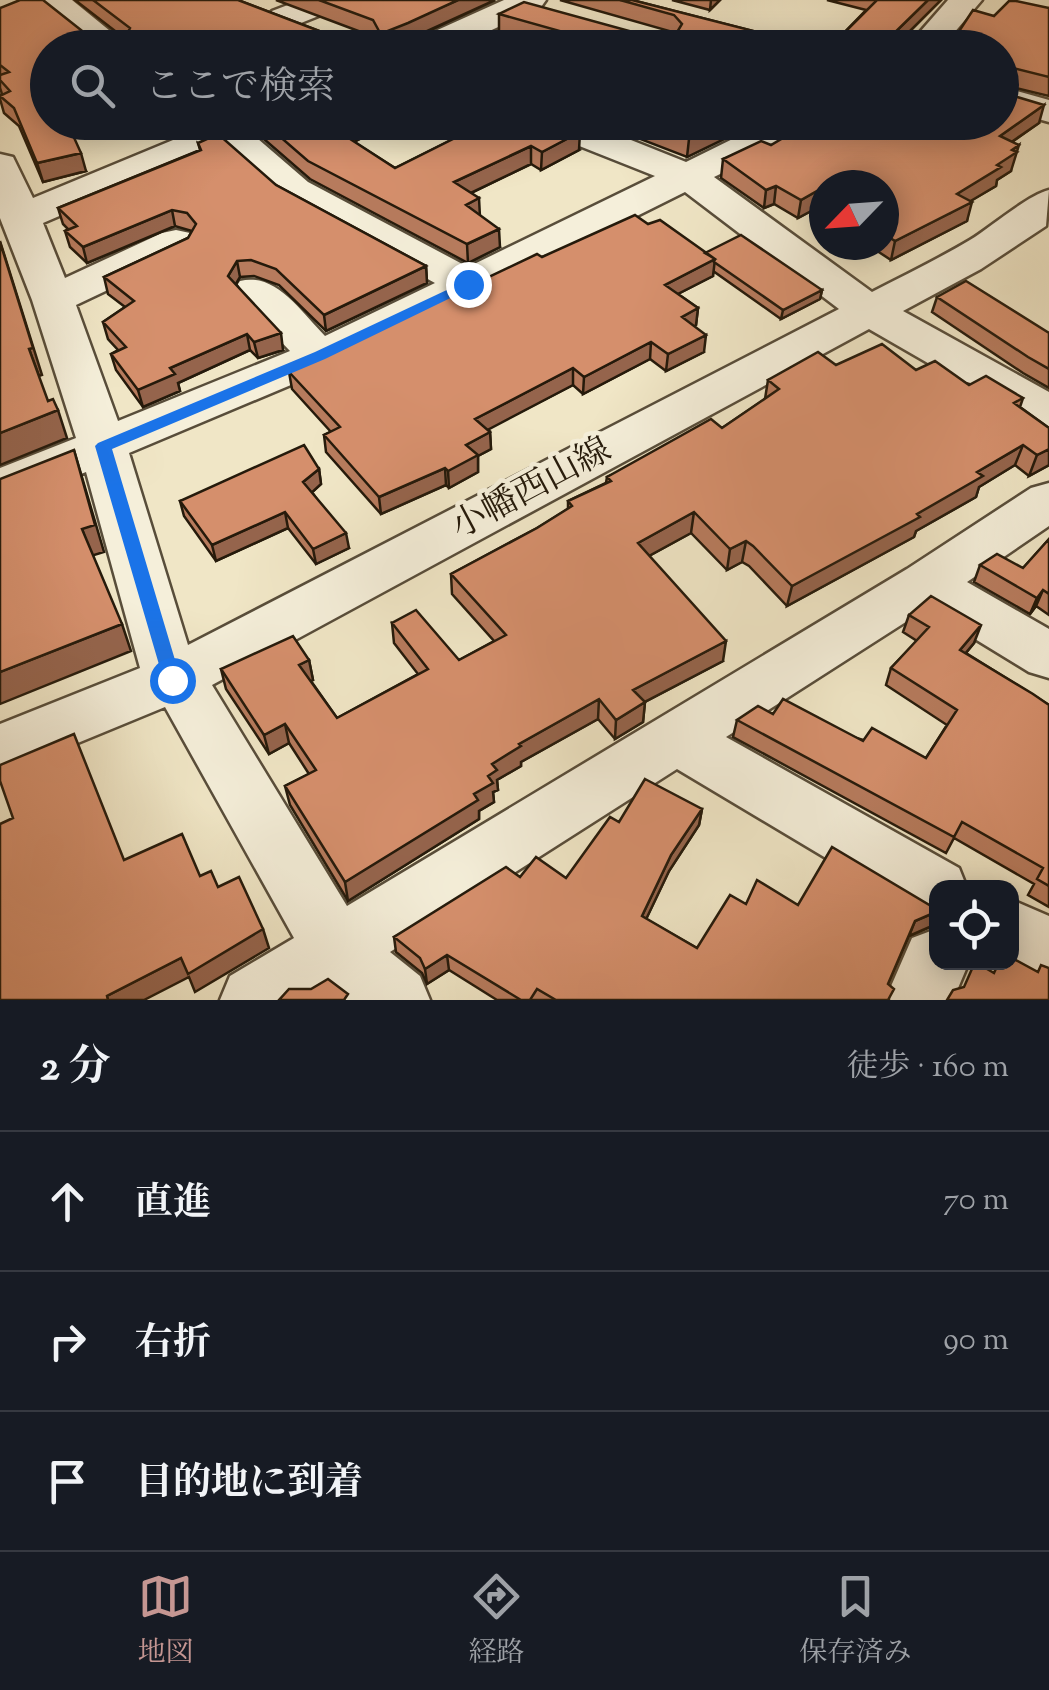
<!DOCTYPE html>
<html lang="ja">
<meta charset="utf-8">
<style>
:root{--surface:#171b24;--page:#242831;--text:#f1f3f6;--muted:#9ea1a6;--line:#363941;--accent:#c59692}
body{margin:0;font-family:"Sorts Mill Goudy","Noto Serif JP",serif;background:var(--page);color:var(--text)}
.controls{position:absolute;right:30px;bottom:30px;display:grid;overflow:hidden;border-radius:20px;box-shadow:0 5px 25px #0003}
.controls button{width:90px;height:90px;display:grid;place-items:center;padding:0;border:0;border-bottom:2px solid var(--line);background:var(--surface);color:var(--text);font:50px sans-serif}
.compass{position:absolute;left:809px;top:170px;width:90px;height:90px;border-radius:50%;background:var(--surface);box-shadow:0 5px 25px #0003;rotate:245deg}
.stop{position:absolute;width:30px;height:30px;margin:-22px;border:8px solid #1a73e8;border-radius:50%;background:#fff}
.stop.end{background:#1a73e8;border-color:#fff;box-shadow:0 2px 10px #0008}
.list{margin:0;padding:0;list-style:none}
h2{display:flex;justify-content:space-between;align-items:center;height:130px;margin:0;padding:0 40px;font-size:42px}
h2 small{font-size:32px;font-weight:400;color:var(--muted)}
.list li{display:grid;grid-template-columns:65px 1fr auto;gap:30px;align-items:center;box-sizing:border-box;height:140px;padding:0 40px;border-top:2px solid var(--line)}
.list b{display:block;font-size:38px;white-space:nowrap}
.list em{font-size:32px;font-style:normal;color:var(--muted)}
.icon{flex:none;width:55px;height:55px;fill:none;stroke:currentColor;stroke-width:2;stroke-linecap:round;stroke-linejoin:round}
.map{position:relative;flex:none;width:1049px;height:1000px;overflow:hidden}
.search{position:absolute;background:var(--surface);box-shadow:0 5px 25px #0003;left:30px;right:30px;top:30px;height:110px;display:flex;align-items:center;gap:25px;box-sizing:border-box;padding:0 35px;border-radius:55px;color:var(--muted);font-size:38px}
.sheet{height:550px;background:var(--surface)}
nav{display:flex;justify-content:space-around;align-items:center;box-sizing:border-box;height:140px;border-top:2px solid var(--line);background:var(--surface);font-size:28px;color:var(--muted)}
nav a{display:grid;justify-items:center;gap:5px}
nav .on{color:var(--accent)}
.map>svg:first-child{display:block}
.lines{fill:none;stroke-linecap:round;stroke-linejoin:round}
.minor-casing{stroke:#584d3a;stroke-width:5}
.minor{fill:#f5efda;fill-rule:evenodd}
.wall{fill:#b77b5d;stroke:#251a0b;stroke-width:2.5}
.shaded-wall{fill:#95644c;stroke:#251a0b;stroke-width:2.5}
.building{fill:#d58f6c;stroke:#251a0b;stroke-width:2.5}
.route{fill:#1a73e8}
.labels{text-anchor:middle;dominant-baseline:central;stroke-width:9;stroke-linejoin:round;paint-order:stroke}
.street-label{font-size:35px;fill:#251a0b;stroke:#f5efda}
</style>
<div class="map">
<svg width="1049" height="1000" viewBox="0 0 1049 1000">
<rect width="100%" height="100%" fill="#f0e6c6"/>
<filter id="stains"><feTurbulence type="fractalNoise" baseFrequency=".002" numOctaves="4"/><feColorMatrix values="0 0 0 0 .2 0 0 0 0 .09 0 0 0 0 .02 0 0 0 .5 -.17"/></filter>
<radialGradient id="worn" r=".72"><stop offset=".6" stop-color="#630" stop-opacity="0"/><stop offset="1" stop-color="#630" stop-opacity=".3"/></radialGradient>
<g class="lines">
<defs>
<path id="minor" d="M36,0H72L131,48H93Z
M301,0H346L341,7L296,25H272L268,18L272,11Z
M504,0H546L541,7L453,48H409L413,41Z
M948,0H982L941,48H906Z
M1002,87L1049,100V122L1002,109Z
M198,122H265L251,133L308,182L468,267L655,176L539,130L534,122H586L686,162L767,122H815L810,130L714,177L872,292C905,275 938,259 970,240C991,227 1028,195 1049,190L1046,226L981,269L903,311L1049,392V428L1032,423L869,329L212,685L347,906L907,569L1031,488L1049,483V526L967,582L1049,629V678L1029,672L926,609L726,737L959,868L967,888H936V918L913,910L677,769L390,952L420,976L430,1000H346L333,989L315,1000H220L230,976L294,938L165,707L0,775V724L140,668L86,472L0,506V468L76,438L32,300L0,218V154L13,157L33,198L202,128ZM222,146L280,198L435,283L325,336C301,312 276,272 240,281L234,290L240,299L290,351L118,421L76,305L190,251L196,242L190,233L176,230L162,233L65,278L43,223ZM685,192L839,309L188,645L129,453L336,366Z
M1012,900L1049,916V983L1006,962H1012Z
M936,929V962H969L953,1000H885L912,938Z"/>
</defs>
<!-- minor casing -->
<use href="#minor" class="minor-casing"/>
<!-- minor -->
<use href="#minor" class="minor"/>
</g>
<!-- wall -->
<path class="wall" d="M75,0H238L327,34L361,32L276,0H495L409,40L48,48V122L86,171L43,182L19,126L4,113L0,99V95L2,94L0,88V8L86,34H119Z
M560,0H632L765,34L832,45L866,10L827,0H941L893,48H558L499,31V14L640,34H675L673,32Z
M672,0H720L710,10Z
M1049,8V96L1004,85V93L1039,123L1012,142L1011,171L997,180L996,186L970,201L967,221L891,260L868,245H884V185H824V217L813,210L798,218L774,204L764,208L721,178L723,159L771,145L1002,122L994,16Z
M152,122H197L196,126L170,137Z
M255,122H393L354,142L395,168L487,122L579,150L541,170L531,164L471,193L479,214L500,247L468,263L310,179L257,133Z
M609,122H741L726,138L687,157L609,127Z
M198,143L426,266L427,283L326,331L279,285L254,276L240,277L236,284L283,350L258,358L250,350L178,383L180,391L143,407L116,370L111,354L118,350L108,339L103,322L125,307L108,294L104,277L188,238L192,231L175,226L87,263L70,247L65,231L68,229L63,224L58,208L200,150Z
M648,224L705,253L822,290L820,299L781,319L713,271V276L678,294L698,308L696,325L694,326L704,352L666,371L650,359L583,394L573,385L487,429L490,432L491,449L478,456V472L449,488L446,485L381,514L326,452L324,435L331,432L292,389L289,372L542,257Z
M937,297L1049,333V388L1023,373L932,312Z
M836,365L916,370L1023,398L1020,407L1049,428V465L1029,476L1015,465L979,487L976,497L916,531L914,537L787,606L749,566L742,562L727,570L691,533L649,556L723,661L645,702L643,722L615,739L598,719L521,762V766L497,780L498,790L493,792L494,802L479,811V819L348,901L290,805L285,786L309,774L289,743L269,754L226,689L221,669L309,660L313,680L311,681L337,718L418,674L394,643L392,623L459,660L494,641L452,594L451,574L537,528L568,509V501L606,483L607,477L722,428L765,399L768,380Z
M319,469L321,484L312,492L349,548L316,564L288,528L216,561L184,516L180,501Z
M1049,539V615L1036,606L1030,614L974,582L980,565L1023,568Z
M909,615L974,643L966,653L1049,705V907L1028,895L1034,884L954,838L946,853L733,737L737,720L773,714L926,758L947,725L886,685L891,668L917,641L903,632Z
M702,809L699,825L669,871L646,919L697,948L746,904L936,909V917L932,926L909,936L888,984L889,1000H497L449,970L427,984L422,973L396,952L394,937L520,877L566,878L619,822Z"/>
<!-- shaded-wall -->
<path class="shaded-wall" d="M458,0H495L390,48H345Z
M711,0H720L710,10Z
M928,0H941L893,48H879Z
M1044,105L1039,123L994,154L1000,136Z
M167,122H197L196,126L170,137Z
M355,122H393L340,149L338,131Z
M723,122H741L726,138L687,157L689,139Z
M580,132L579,150L541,170L542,152Z
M1019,145L1011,171L997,180L996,186L952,212L957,194L997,165L1012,150Z
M531,146V164L454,201V182Z
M81,153L86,171L43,182L37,163Z
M776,186L774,204L764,208L766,190Z
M817,191L813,210L798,218L801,200Z
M479,198L480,217L466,205Z
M972,202L967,221L891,260L895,241Z
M172,210L175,226L87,263L83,247Z
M499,229L500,247L468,263L467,244Z
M0,241L42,375L39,376L29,349Z
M715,259L713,276L664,301L665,285Z
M237,261L240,277L231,292L228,276Z
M426,266L427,283L326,331L324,315Z
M822,290L820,299L781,319L783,310Z
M698,308L696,325L680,334L682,317Z
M281,333L283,350L258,358L254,342Z
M247,334L250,350L178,383L180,391L143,407L138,390L170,368Z
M706,335L704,352L666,371L668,354Z
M651,342L650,359L583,394L584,377Z
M573,368V385L476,436L475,419Z
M58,410L67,438L0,465V433Z
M490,432L491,449L478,456V472L449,488L448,471L466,445Z
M1023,445L1015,465L979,487L976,497L916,531L914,537L787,606L792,586L917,514L977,472Z
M1049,449V465L1029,476L1037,455Z
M74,450L104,552L91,556L82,529Z
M445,468L446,485L381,514L379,497Z
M319,469L321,484L306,498L303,482Z
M285,512L288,528L216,561L212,545Z
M694,512L691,533L636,563L638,543Z
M346,533L349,548L316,564L313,549Z
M746,541L742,562L727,570L730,549Z
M1043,590L1036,606L1030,614L1037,598Z
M122,624L131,651L0,704V672Z
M981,625L974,643L954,667L960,650Z
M726,641L723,661L631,709L633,690Z
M309,660L313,680L303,685L299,665Z
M599,699L598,719L521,762V766L497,780L498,790L493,792L494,802L479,811V819L348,901L345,882L474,794L488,776L492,764L519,744Z
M645,702L643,722L615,739L616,720Z
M285,724L289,743L269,754L264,735Z
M702,809L699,825L669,871L640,932L642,916L671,855Z
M936,912V917L932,926L909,936L915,921Z
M263,929L269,948L195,992L189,977L144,1000H108L107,996L181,958Z
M447,955L449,970L427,984L425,969Z"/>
<!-- building -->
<path class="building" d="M20,0H43L86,34H127L130,28L93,0H238L327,34L379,31L373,20L319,0H458L408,23L345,48H48V122H67L81,153L37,163L14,108L0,96L10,91L0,80V75L9,72L0,65V8Z
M620,0H632L765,34H792L832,45L877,0H928L879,48H620L499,14L524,2L640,34H676L682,24L674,15Z
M1009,1H1016L1049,8V77L1005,66L1004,93L1044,105L1000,136L1019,145L1012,150L1017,152L997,165L1001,167L957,194L972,202L895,241L884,234V185H824V196L817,191L801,200L776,186L766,190L723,159L761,141L771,145L810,122H1002V48H948L973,10L994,16Z
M263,122H355L338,131L395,168L487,122H556L580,132L542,152L531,146L454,182L479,198L466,205L499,229L467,244L308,161Z
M645,122H723L689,139Z
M218,134L276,185L426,266L324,315L276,269L251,260L237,261L228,276L281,333L254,342L247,334L170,368L175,374L138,390L111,354L126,347L103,322L134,301L104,277L188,238L196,224L187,213L172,210L83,247L65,231L77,226L58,208L201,150L198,143Z
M635,215L648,224L660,220L715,259L665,285L698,308L682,317L706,335L668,354L651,342L584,377L573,368L475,419L490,432L466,445L478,455L448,471L445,468L379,497L324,435L340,427L289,372L537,254L542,257Z
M741,235L822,290L783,310L714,262L715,259L705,253Z
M0,242L33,348L29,349L48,401L53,399L58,410L0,433Z
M966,281L1049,333V369L1028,357L937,297Z
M882,344L916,370L935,361L969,385L986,376L1023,398L1014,403L1049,428V449L1037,455L1023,445L977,472L983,476L917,514L920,517L792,586L753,546L746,541L730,549L694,512L638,543L726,641L633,690L645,702L616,720L599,699L519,744L521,746L492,764L497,770L488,776L493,783L474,794L478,800L345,882L285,786L316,770L285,724L264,735L221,669L293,636L309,660L299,665L337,718L428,669L392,623L416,610L459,660L506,635L451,574L537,528L572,506L568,501L611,481L607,477L711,419L722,428L779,389L768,380L818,352L836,365Z
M304,445L319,469L303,482L346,533L313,549L285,512L212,545L180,501Z
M74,450L95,525L82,529L122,624L0,672V479Z
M1049,539V594L1043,590L1037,598L980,565L997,554L1023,568Z
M931,596L981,625L960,650L1033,694L1049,705V886L1037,879L1043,868L962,822L954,837L737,720L758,706L773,714L783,699L863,741L872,728L926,758L957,710L891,668L929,627L909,615Z
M74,734L124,860L182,834L200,876L211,871L218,887L239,877L263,929L188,974L181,958L107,996L108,1000H0V824L13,818L0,781V765Z
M645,779L702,809L671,855L642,916L697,948L730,895L746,904L757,880L798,905L832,847L936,909V912L915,921L888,984L894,989L888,1000H556L537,989L530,1000H521L447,955L425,969L420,958L394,937L506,867L520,877L536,857L566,878L610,817L619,822Z
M1012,958L1038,972L1041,965L1049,968V1000H947L953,990L964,987L975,962L994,973L999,962H1012Z
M328,979L348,994L344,1000H279L289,989H311Z"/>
<!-- route -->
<path class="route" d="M468,280L475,284L473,287L325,359L112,449L181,680L172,687L165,685L95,446L98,443L315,352Z"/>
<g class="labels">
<!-- street labels -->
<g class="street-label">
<text transform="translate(532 490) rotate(-28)">小幡西山線</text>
</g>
</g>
<rect width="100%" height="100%" filter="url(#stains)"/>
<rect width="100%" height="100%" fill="url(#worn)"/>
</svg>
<div class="controls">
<button><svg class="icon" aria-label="locate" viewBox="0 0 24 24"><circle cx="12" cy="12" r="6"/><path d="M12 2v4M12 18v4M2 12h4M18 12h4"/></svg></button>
</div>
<svg class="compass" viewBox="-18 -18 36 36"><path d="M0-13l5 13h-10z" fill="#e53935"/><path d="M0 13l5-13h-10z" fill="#9ea1a6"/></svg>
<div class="stop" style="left:172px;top:680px"></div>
<div class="stop end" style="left:468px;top:284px"></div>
<div class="search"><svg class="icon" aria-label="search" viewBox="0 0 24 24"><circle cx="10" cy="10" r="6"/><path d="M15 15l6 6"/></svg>ここで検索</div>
</div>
<section class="sheet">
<h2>2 分<small>徒歩 · 160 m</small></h2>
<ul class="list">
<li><svg class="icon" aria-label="ahead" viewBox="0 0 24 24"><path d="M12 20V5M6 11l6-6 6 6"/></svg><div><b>直進</b></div><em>70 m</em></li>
<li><svg class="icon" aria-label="right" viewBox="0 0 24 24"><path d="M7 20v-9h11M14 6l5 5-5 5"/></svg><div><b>右折</b></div><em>90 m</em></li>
<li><svg class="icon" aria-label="arrive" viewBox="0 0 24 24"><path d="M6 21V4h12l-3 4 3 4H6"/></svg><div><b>目的地に到着</b></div></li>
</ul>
</section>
<nav>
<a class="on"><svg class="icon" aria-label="map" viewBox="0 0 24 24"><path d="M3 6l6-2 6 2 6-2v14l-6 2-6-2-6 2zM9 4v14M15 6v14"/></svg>地図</a>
<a><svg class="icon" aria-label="directions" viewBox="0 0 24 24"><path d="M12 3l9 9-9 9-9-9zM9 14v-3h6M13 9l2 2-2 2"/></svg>経路</a>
<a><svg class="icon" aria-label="saved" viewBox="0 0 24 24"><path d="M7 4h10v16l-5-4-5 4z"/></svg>保存済み</a>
</nav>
